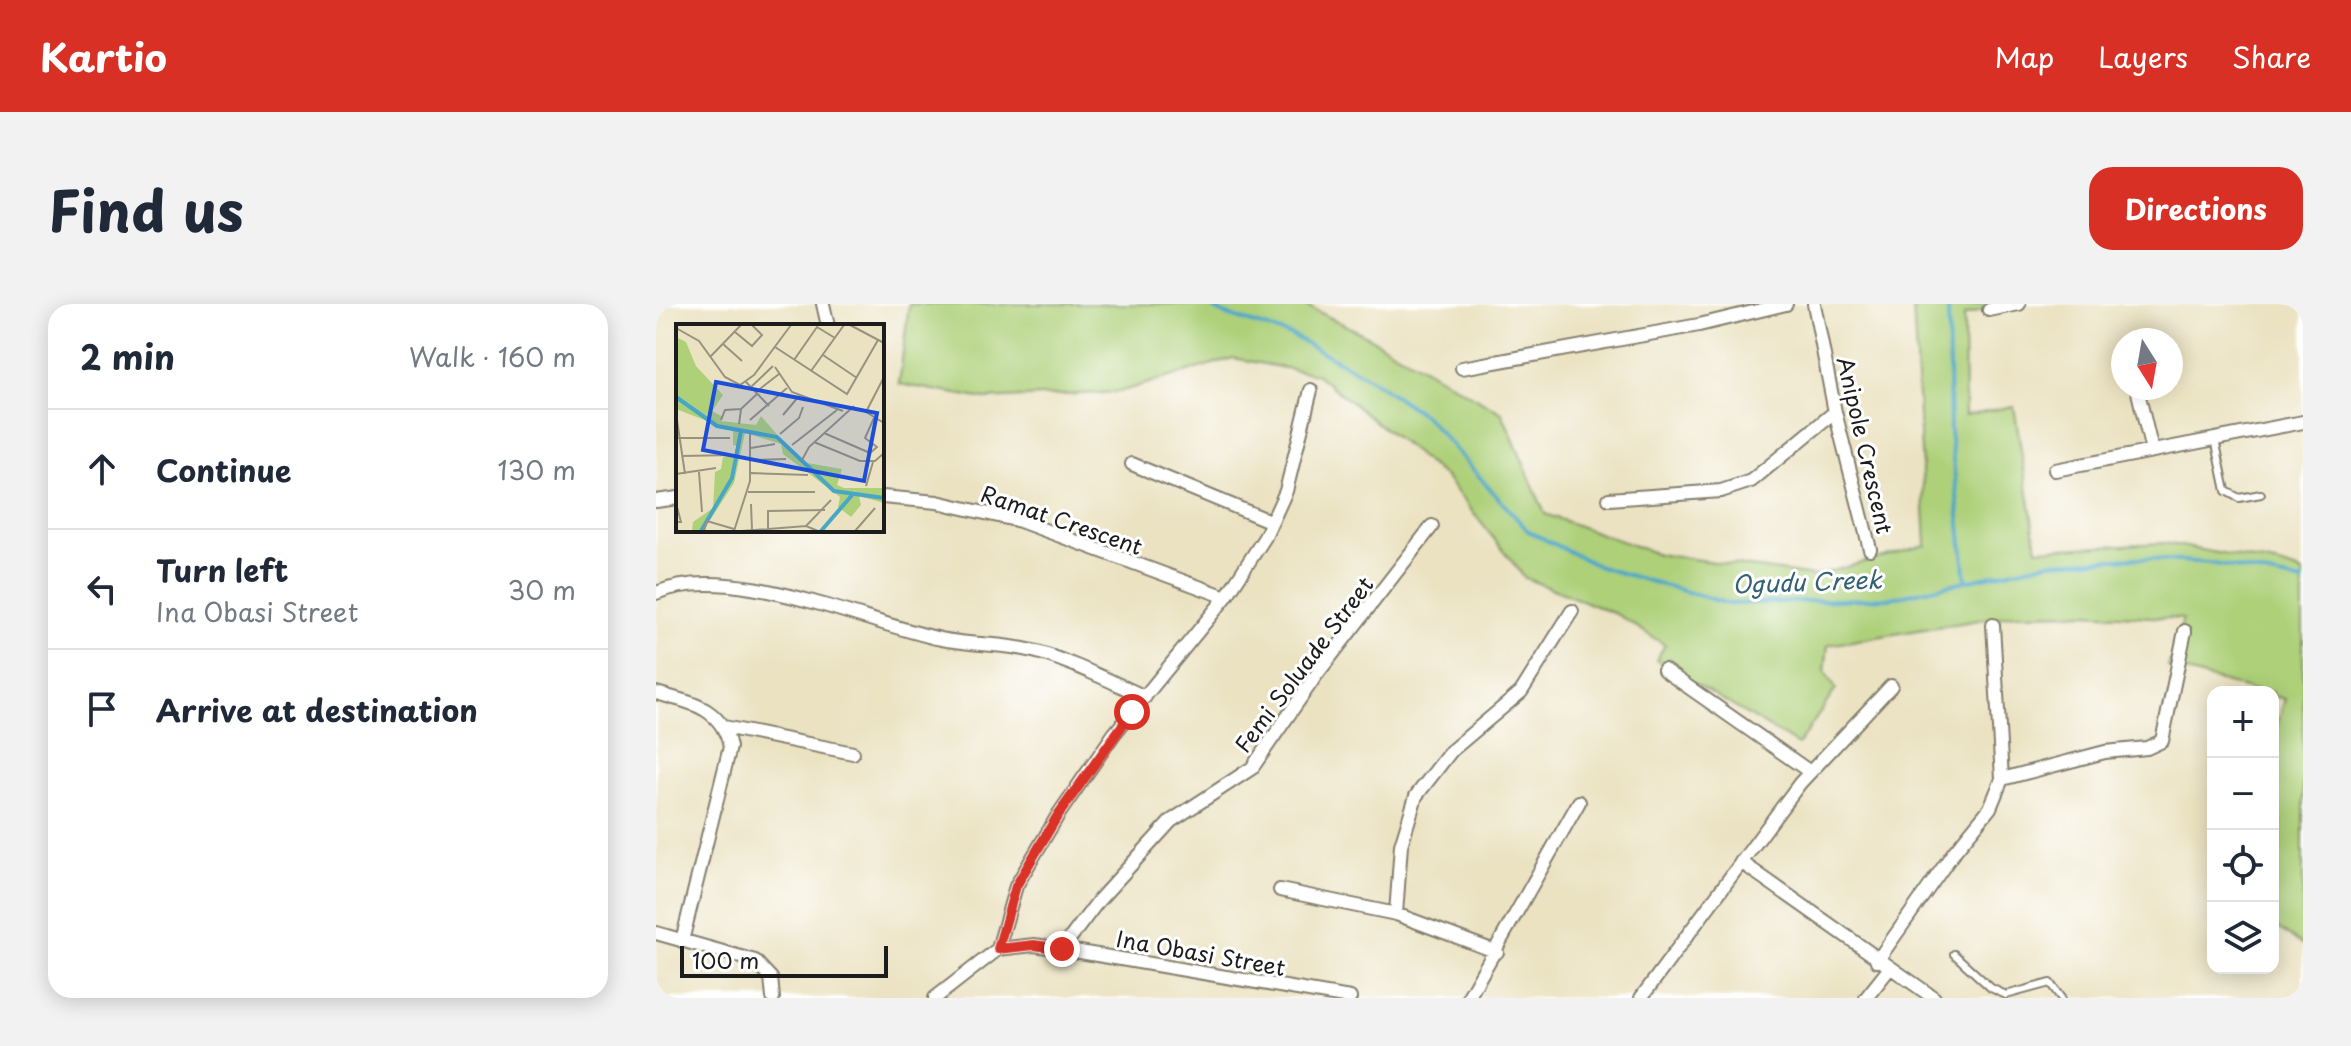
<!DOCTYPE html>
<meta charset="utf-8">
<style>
:root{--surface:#fff;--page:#f2f2f3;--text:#1f2937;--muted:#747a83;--line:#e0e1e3;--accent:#d93025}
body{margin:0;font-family:"Playpen Sans",sans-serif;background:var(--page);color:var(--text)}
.controls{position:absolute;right:24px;bottom:24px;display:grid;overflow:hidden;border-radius:16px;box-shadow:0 4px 20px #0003}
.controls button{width:72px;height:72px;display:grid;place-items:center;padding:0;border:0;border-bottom:2px solid var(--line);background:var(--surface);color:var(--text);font:40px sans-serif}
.compass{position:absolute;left:1455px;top:24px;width:72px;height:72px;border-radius:50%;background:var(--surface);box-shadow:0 4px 20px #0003;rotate:169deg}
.scale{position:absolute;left:24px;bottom:20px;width:208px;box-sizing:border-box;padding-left:8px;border:4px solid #1c1c1c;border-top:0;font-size:22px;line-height:28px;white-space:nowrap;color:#1c1c1c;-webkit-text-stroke:6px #fff;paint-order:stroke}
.stop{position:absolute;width:24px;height:24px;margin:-18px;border:6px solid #d93025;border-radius:50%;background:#fff}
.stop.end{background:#d93025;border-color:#fff;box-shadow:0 2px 8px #0008}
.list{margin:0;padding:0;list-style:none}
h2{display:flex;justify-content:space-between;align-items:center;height:104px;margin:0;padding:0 32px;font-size:34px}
h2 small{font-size:26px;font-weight:400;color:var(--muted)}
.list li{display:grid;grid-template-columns:52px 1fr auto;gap:24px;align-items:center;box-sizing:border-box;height:120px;padding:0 32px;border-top:2px solid var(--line)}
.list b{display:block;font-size:30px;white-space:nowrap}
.list p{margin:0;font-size:26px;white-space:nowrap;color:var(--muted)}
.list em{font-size:26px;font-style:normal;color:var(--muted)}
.icon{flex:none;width:44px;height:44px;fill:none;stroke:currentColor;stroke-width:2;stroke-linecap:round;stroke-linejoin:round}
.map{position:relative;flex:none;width:1647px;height:694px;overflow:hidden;border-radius:24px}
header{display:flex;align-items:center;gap:48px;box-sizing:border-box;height:112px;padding:0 40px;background:var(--accent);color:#fff}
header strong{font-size:38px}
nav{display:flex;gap:44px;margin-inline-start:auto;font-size:28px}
.intro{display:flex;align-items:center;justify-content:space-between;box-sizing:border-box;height:192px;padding:0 48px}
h1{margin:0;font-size:56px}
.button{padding:20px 36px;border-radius:24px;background:var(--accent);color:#fff;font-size:28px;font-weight:700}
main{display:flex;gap:48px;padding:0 48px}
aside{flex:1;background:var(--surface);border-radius:24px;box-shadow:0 4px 20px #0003}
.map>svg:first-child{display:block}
.green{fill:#aed079;stroke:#65764a;stroke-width:2}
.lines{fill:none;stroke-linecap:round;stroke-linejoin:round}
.stream{stroke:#48a6c7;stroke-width:4}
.lane-casing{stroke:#847f6e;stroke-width:10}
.street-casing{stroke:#847f6e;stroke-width:16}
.lane{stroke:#fff;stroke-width:6}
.street{stroke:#fff;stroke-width:12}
.route{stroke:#d93025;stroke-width:10}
.labels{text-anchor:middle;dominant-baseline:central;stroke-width:6;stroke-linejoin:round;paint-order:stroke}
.street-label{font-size:22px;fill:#1c1c1c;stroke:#fff}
.water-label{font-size:24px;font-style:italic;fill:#326172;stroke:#fff}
.inset-river{fill:none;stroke:#48a6c7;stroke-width:4}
.inset-road{fill:none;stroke:#98937f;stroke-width:2}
.view{fill:#1d4ed8;fill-opacity:0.15;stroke:#1d4ed8;stroke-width:4}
.inset-edge{fill:none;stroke:#1c1c1c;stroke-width:4}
</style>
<header>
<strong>Kartio</strong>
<nav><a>Map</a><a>Layers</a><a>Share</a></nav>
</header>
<div class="intro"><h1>Find us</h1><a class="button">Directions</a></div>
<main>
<aside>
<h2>2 min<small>Walk · 160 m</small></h2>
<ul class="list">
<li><svg class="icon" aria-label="ahead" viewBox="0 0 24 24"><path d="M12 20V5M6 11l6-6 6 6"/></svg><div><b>Continue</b></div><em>130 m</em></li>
<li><svg class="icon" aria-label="left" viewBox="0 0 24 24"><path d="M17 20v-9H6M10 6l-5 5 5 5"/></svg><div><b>Turn left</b><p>Ina Obasi Street</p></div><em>30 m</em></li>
<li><svg class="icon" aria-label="arrive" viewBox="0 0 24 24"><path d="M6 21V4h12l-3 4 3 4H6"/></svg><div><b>Arrive at destination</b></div></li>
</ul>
</aside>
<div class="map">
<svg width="1647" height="694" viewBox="0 0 1647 694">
<rect width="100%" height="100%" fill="#fff"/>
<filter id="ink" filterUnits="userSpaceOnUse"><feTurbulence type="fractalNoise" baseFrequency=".0125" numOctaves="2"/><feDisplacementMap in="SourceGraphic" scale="16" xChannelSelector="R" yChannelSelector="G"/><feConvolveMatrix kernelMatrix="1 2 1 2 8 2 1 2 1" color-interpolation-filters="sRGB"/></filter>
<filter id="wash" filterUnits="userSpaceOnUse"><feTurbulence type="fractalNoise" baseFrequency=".006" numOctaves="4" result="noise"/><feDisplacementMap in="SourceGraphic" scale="32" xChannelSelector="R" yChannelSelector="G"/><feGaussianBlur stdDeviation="1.8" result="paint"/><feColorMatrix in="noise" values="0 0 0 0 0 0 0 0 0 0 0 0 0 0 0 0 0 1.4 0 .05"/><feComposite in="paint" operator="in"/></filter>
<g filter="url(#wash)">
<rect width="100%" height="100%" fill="#ebe2c1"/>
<!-- green -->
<path class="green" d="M253,0H647L707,30L846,109L889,210L1001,250L1158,272L1270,241L1257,0H1342L1308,12L1309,111L1358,102L1381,245L1509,239L1624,261L1647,269V641L1617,621V434L1629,395L1617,392V388H1604L1512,363L1527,315L1429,309L1359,310L1172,341L1169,368L1180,385L1142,441L1000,356L1009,341L962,311L869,274L789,173L660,70L577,54L463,88L329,95L243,80Z"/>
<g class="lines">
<!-- stream -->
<path class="stream" d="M550,0L568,10L637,32L711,73L769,112L872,227L944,263L1073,300L1235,294L1394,258L1479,254L1554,259L1647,278
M1292,0L1294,127L1310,277"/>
</g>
</g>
<g filter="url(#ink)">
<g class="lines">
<defs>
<path id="lane" d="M1559,135L1570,187L1583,194L1605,190
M1298,650L1335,684L1350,691L1394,679L1405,694"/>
<path id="street" d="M167,0L172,22
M1158,0L1179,108L1214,245
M1333,6L1363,0
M806,64L1043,21L1130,0
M1481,84L1496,147
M476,160L616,218
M1399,166L1647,118
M226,193L281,198L364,217L570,293
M953,195L1065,187L1095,177L1179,108
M0,197L22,194
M0,289C74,257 206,318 285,335C319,342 354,339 388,350C423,361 456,378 489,393
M1008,366L1154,468
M0,389C35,399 66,403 74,443L26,637
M68,423L197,449
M1346,475L1449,448L1491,444L1506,437L1529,327
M1085,558L1278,694
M624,586L740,610L841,648
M740,610L745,541L760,492L795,447L865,388L916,307
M0,629L99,657L115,674L117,694
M342,645L378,641L406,645L694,694
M406,645L443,596L515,517L596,464L661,370L776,222
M1221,657L1298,548L1334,504L1346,475L1337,321
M279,694L342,645L360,582L402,511L458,430L570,293L609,233L630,187L655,86
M812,694L923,498
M985,694L1144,479L1235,382
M1210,694L1233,665"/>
</defs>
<!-- lane casing -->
<use href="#lane" class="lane-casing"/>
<!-- street casing -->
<use href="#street" class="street-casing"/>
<!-- lane -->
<use href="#lane" class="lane"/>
<!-- street -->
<use href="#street" class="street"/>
</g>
</g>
<g class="lines" filter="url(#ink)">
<!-- route -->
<path class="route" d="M406,645L378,641L342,645L360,582L402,511L476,408"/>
</g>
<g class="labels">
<!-- street labels -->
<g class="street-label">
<text transform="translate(1210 141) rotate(77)">Anipole Crescent</text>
<text transform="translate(406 215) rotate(19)">Ramat Crescent</text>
<text transform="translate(647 360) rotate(-53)">Femi Soluade Street</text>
<text transform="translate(545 648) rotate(10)">Ina Obasi Street</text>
</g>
<!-- water labels -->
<g class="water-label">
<text transform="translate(1151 277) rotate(-2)">Ogudu Creek</text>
</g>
</g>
<!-- overview -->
<g transform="translate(20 20)">
<rect width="208" height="208" fill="#ebe2c1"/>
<path d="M0,13L10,18L20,42L47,71L36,87L47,93L45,97L80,101L85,92L125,138L166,145L161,161L168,164H206L208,179L183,172L185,181L175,193L162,183L164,173L107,130L105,120L69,109L58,159L27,207H16L17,198L37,184L39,148L45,145L47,133L60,131L62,122L57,121V107L0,85Z" fill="#aed079"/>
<path class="inset-river" d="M0,73L41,102L101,113L158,167L208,174M25,207L56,154L65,107M145,207L177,170"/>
<path class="inset-road" d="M174,1L208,19M0,4L23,17L49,53L64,61L78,51L115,1M59,8L76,22L86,11L76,1M47,20L66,37M99,23L171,70L202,16M147,31L181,54M35,32L65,1M118,36L141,3L159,14M99,43L116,68L167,87M135,47L168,1M208,53L190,88L208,99M70,58L93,82M75,63L97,42M80,68L103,50M107,91L123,72M1,96L9,150M45,96L49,86L65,85M74,96L111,64M63,100L65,85L81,70M148,109L194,129L201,123L189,114L198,94M104,110L123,94L127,83M0,114H54M138,118L184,137H199L208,129M116,121L161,86M75,124L99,120M6,132L58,131M75,136L110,135M126,136L133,123L178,82M23,148L26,188M75,149L132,151M0,150L40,144M190,162L197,138M72,168H139M0,179L5,198H0M75,180L76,206M130,202L155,176M92,205V187L149,186M28,207L31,197L58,205M58,207L74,157V110M65,207L130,202L142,207M179,207L199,184"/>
<path class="view" d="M40,58L201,89L188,157L27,126Z"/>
<rect width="208" height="208" class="inset-edge"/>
</g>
</svg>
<div class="controls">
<button>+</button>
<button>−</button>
<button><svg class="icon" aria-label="locate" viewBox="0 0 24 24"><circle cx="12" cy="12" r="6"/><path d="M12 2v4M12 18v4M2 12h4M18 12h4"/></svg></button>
<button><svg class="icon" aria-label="layers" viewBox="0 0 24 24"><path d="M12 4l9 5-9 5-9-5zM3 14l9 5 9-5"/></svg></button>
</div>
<svg class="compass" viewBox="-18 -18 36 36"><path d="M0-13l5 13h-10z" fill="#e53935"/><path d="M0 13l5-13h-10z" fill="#747a83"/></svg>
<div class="scale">100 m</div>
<div class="stop" style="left:476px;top:408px"></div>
<div class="stop end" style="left:406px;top:645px"></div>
</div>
</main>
